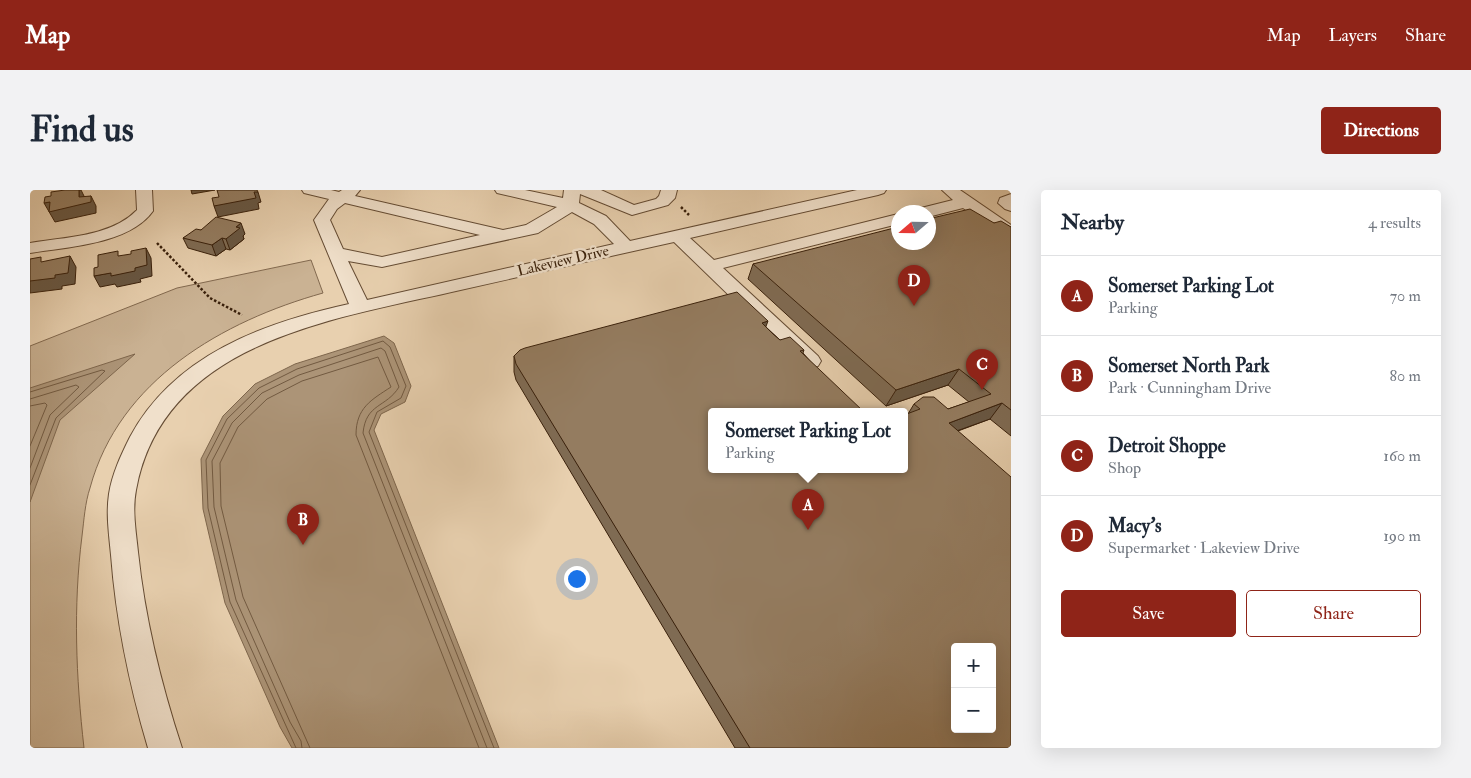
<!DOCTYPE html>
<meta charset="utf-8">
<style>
:root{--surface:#fff;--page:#f2f2f3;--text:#1f2937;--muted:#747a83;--line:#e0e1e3;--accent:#8f2418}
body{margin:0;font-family:"IM FELL Double Pica",serif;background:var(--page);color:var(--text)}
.controls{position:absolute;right:15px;bottom:15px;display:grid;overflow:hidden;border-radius:5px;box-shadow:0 5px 20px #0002}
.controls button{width:45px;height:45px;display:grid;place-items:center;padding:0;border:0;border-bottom:1px solid var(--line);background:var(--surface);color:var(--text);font:25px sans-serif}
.compass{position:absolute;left:861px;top:15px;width:45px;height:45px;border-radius:50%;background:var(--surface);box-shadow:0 5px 20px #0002;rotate:250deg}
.you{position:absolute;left:546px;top:388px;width:18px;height:18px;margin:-12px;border:4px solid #fff;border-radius:50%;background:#1a73e8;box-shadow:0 0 0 8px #1a73e833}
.badge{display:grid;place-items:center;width:32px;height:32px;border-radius:50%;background:var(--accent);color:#fff;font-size:16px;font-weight:700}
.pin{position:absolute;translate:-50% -41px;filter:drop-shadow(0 1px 2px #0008)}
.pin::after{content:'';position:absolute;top:26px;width:18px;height:15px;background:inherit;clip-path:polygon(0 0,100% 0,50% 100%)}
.popup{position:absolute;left:678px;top:218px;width:200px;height:65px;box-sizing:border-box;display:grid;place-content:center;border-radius:5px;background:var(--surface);filter:drop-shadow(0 1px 4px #0005);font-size:16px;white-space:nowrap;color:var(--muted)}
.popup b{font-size:19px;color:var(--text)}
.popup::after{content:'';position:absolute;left:50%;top:100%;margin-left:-10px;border:10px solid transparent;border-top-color:var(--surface)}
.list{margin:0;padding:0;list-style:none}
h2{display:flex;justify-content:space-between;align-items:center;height:65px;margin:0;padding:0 20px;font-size:21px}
h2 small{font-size:16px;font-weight:400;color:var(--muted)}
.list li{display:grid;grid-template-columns:32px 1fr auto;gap:15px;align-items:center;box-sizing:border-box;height:80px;padding:0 20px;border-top:1px solid var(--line)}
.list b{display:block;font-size:19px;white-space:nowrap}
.list p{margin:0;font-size:16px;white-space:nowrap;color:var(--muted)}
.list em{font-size:16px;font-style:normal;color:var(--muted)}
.actions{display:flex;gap:10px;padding:15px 20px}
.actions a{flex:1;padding:11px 0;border:1px solid var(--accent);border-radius:5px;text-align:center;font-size:18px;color:var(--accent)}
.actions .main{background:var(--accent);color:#fff}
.map{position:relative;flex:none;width:981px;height:558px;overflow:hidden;border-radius:5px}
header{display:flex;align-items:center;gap:30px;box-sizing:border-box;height:70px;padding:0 25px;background:var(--accent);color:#fff}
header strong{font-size:24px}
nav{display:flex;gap:28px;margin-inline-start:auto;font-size:18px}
.intro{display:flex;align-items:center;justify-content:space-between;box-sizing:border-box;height:120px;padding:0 30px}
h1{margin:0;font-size:35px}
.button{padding:12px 22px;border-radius:5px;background:var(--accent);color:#fff;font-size:18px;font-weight:700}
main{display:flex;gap:30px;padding:0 30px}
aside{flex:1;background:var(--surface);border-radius:5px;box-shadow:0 5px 20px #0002}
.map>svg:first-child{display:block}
.green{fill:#cab293;stroke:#82694f}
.water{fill:#ac9477;stroke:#7e664c}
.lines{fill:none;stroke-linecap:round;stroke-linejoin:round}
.shore{stroke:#725a41;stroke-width:1}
.minor-casing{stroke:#654c34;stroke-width:2}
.path{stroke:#39200b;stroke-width:2.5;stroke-dasharray:2.5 2;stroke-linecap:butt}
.minor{fill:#f0e0cb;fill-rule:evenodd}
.wall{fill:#7f6b53;stroke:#39200b}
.shaded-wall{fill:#685743;stroke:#39200b}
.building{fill:#947c60;stroke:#39200b;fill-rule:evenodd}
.labels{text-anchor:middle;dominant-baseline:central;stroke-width:5;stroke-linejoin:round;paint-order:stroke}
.far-street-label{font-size:15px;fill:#39200b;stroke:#f0e0cb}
</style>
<header>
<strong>Map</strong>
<nav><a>Map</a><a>Layers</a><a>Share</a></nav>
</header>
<div class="intro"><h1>Find us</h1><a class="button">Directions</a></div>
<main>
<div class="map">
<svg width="981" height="558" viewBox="0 0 981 558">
<rect width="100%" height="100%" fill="#e8d0af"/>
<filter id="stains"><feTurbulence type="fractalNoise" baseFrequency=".004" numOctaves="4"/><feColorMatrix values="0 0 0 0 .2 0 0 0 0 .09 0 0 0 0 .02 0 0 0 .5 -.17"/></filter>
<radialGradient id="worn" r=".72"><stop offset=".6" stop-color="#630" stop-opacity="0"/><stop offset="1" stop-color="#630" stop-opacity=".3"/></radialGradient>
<!-- green -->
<path class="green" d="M281,70L293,103C193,131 89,190 60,298C55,313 54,330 52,346C43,417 46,487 54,558H0V156L147,98Z"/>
<!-- water -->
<path class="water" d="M354,146L364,153L381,196L375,212L351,224L344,240L469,558H262L250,537L195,413L173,319L171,269L193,226L225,194L265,174Z
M105,164L30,230L0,312V198Z"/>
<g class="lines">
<!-- shore -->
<path class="shore" d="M0,202L72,180L75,181L26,228L0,295
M0,209L46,195L49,197L20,225L0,278
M0,216L15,213L17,215L0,256
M266,558L200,412L178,318L176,270L197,229L229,198L267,179L353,151L360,157L376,196L371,208L347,222L339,242L464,558
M272,558L271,551L260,532L206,410L184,317L182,271L202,233L232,203L269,185L351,158L355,161L369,197C356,218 336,213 333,243L457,558
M280,558L213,407L191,316L190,273L208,237L237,209L272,191L348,167L361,197C341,210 326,218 326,245L449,558"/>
<defs>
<path id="minor" d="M106,0H122L123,21C100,54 37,57 0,63V53C34,47 81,47 107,20Z
M272,0H301L309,2L312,0H330L325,6L473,40L496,35L527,17L467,3L465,0H495L533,8L534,0H571L604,15L626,9L629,6L631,0H647L645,8L638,15L602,25L550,4L549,13L576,26L600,51L827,0H856L854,3L848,5L660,48L684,70L868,24V34L693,78L788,166L791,171L788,176L780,178L772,176L644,52C571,68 498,85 426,101C305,129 133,151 106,300C102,320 106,342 108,362C115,429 131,494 152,558H118C99,494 86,431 81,365C79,344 76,324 79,304C82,284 91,265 100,247C144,165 233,133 319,114L284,30L299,9L274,3ZM315,13L450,45L352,67L313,59L300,30L307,19ZM542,22L564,34L584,54L337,110L318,71L352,77L508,43Z
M912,0H930L981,35V48L975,47L933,18L898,27V22H889L891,18L923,10Z
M981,4V21L975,19L968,13L970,8Z"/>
</defs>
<!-- minor casing -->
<use href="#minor" class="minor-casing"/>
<!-- path -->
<path class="path" d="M651,17L659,25
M127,53L180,108L212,125"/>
<!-- minor -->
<use href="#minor" class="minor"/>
</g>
<!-- wall -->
<path class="wall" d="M964,33L981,37V246L960,229L928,241L981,558H705L486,190L484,182V166L736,137L750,150L774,160L773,163L874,279L878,224L884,214L918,219L939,212L918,195L856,216L718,89L723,74Z
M171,40L215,44L213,46L214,49L200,60L196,59L186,66L158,58L153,48Z"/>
<!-- shaded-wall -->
<path class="shaded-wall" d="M49,0H51L55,8L61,6L66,16V23L25,32L14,13L49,7Z
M161,0H185L162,4Z
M224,0L228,2L231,12L228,13L229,19L188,27L184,16Z
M211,33L215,44L213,46L214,49L200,60L196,49L206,37Z
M192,48L196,59L186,66L182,55Z
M116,58L121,68L122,86L110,89L111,92L87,97L85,94L70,97L64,86L105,78Z
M40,66L46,77L45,94L32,96V99L0,103V91Z
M738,131L732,147V133Z
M929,179L918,195L856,216L866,200Z
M972,213L960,229L907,248L919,233Z"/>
<!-- building -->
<path class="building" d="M35,0H49V7L61,6V12L19,22L20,12L14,13L15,7L21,6V2Z
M187,0H227L228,2H224L226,8L184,16L182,8L189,7Z
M940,19L964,33L971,31L981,37V220L972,213L919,233L981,287V558H720L486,174L484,166L490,160L495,158L707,102L738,131L732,133L743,144L750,150L760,147L774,160L770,161L833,221H682V279H874V225L890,219L884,214L893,207H904L918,219L961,204L929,179L866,200L723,74L868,37V52H898V29ZM925,457H962V539H925Z
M186,27L211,33L206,37L210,38L196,49L192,48L182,55L153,48L166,39L171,40Z
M116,58L117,75L105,78V81L81,86V83L64,86V78L68,77V65L88,61V66L101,64V61Z
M40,66L38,83L25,85V88L0,91V69L11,67V72Z"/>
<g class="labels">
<!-- far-street labels -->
<g class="far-street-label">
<text transform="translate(533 71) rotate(-13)">Lakeview Drive</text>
</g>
</g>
<rect width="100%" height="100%" filter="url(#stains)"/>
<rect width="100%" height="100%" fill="url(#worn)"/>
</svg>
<div class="controls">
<button>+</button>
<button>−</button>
</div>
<svg class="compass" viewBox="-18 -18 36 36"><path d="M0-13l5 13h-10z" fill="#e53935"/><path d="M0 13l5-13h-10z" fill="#747a83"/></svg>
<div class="you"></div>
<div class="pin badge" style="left:778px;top:340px">A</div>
<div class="popup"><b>Somerset Parking Lot</b>Parking</div>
<div class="pin badge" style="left:273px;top:355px">B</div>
<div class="pin badge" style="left:952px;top:200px">C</div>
<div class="pin badge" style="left:884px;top:116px">D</div>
</div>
<aside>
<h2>Nearby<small>4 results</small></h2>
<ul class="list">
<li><span class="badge">A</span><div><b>Somerset Parking Lot</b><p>Parking</p></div><em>70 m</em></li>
<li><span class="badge">B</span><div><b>Somerset North Park</b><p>Park · Cunningham Drive</p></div><em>80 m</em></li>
<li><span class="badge">C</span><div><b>Detroit Shoppe</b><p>Shop</p></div><em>160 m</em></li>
<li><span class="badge">D</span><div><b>Macy's</b><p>Supermarket · Lakeview Drive</p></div><em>190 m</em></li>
</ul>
<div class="actions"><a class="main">Save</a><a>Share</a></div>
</aside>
</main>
